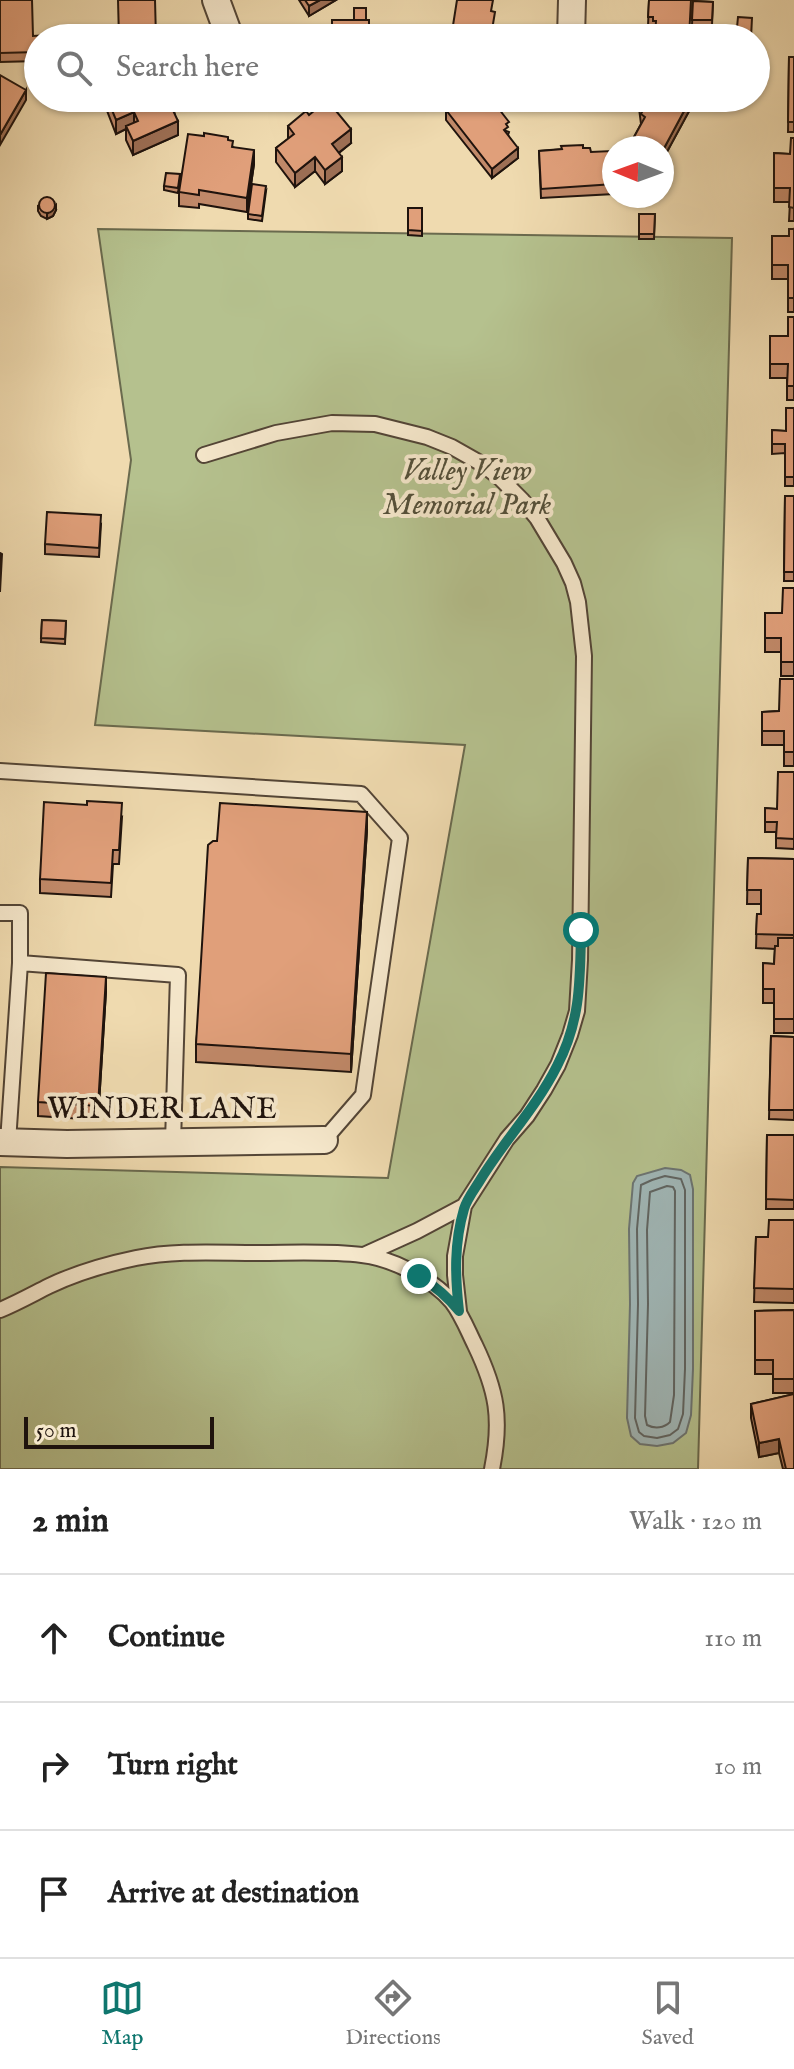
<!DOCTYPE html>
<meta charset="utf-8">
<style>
:root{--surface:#fff;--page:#f6f6f6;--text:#222;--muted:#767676;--line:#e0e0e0;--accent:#0f766e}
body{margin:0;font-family:"IM FELL English",serif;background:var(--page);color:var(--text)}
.compass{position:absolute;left:602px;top:136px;width:72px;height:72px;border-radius:50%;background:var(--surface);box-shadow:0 2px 6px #0004;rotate:271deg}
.scale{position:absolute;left:24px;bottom:20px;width:190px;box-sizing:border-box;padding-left:8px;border:4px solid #1f130d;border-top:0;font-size:22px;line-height:28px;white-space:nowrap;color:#1f130d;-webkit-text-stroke:6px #f5e7cb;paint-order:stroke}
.stop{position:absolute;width:24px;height:24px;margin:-18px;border:6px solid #0f766e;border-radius:50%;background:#fff}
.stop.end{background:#0f766e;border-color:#fff;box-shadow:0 2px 8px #0008}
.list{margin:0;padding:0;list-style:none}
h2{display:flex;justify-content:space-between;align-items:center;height:104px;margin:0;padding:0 32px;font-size:34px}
h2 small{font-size:26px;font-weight:400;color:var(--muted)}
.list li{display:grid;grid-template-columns:52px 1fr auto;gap:24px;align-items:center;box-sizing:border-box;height:128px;padding:0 32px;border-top:2px solid var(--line)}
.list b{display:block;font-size:30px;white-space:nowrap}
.list em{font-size:26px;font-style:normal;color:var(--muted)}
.icon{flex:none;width:44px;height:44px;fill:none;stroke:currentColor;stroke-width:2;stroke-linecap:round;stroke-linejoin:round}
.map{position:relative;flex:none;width:794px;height:1469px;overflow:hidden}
.search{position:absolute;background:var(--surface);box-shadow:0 2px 6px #0004;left:24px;right:24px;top:24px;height:88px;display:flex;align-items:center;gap:20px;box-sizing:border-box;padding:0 28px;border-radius:44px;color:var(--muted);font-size:30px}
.sheet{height:488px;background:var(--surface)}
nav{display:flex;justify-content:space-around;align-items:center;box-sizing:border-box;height:112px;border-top:2px solid var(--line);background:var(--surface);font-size:22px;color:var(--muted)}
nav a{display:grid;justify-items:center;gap:4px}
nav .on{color:var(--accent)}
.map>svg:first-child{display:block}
.green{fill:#b5c18e;stroke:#6a6a4e;stroke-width:2}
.water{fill:#a0b7b7;stroke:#6c7573;stroke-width:2}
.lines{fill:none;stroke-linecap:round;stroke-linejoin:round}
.shore{stroke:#606562;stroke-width:2}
.service-casing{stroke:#534536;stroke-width:18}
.minor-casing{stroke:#534536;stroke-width:30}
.service{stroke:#f5e7cb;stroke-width:14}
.minor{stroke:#f5e7cb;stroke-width:26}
.wall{fill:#c18969;stroke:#1f130d;stroke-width:2}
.shaded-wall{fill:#9d6f55;stroke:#1f130d;stroke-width:2}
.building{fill:#e09f7a;stroke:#1f130d;stroke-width:2}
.route{stroke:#0f766e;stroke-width:10}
.labels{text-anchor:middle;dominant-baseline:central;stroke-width:8;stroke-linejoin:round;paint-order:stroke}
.park-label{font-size:30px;font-style:italic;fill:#54503a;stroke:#f5e7cb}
.street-label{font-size:30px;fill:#1f130d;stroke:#f5e7cb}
</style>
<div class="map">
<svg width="794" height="1469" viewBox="0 0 794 1469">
<rect width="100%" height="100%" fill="#efdaaf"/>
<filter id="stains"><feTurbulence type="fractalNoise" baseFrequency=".0025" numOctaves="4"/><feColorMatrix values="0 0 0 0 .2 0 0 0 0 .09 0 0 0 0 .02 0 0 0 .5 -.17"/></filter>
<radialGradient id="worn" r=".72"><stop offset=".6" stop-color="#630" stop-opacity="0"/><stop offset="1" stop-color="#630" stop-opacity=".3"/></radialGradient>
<!-- green -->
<path class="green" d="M98,229L732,238L698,1469H0V1167L388,1178L465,745L95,725L131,460Z"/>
<!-- water -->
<path class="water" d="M665,1168L681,1170L690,1175L693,1189V1369L691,1415L686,1433L673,1443L657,1446L640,1444L631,1436L627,1418L630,1304L629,1229L633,1183L637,1176Z"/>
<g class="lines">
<!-- shore -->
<path class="shore" d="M665,1176L681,1179L685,1190V1369L683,1414L678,1429L670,1435L657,1438L644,1436L639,1432L635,1418L638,1304L637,1229L641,1185L652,1180Z
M667,1186L673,1187L675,1191L674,1395L670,1422C664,1428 655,1429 647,1425L645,1416L648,1304L647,1230L650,1192Z"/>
<defs>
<path id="service" d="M204,455L276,433L332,423L375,424L427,437L452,447L482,464L500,478L522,500L537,518L564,563L573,583L578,602L584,656L580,960L577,1011L570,1035L558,1065L544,1090L527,1116L507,1139L464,1206L455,1256V1275L459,1311
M0,771L361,794L400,838L363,1095L324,1140
M0,913H20V963
M8,1142L20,963L178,975L173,1142
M364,1255L417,1231L464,1206
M0,1310C17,1303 33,1294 49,1286C76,1273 107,1264 136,1258C176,1250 218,1253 258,1253C292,1253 328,1251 362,1255C391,1258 433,1279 452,1302C462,1315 468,1331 475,1345C497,1391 502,1419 492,1469"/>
<path id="minor" d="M216,0L230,38
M571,38L572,0
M0,1142L67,1144L324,1140"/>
</defs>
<!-- service casing -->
<use href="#service" class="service-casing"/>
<!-- minor casing -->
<use href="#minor" class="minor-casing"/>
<!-- service -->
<use href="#service" class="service"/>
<!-- minor -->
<use href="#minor" class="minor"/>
</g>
<!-- wall -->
<path class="wall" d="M0,0L33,36L38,38V61L0,62Z
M299,0H336L309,16Z
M649,0L689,38L653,30V27H648Z
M693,1L713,2L712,25H692Z
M789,57H794V132H788Z
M106,98H172L178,135L133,155L126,140V129L116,134L106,108Z
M332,98H370V100H332Z
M694,98V102L662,161V148H637L634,146V137L641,124L639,108Z
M446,110L509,132L508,135L518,158L492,178L446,120Z
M309,115L351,143L339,153L342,171L325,184L315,171L295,187L276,162V148L288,139V126Z
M794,138V221H789L790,202H774V153L790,154Z
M228,140L233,147L254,164L247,212L199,204V208L179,206V192Z
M583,148L614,178V194L541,198L539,151Z
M180,179L178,193L164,190V186Z
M266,191L262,221L248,219V214Z
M38,206L56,210L53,216L47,219L41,216L38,211Z
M408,208H422V236L408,235Z
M639,214H655L654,239H639Z
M794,229V312H788V279H772V236H789Z
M794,317V400H787V378H770V336H788Z
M794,408V486H785V453L772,454V430L786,431Z
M785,496H794V581H784Z
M101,524L99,557L45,554V544Z
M794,588V676H781V652H765V613H782Z
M42,620L66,621L65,644L41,642Z
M794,679V766H784V745H762V712L779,711Z
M794,772V849L776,848V832H765V808L777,809Z
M122,817L119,864H113L111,897L40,893V879Z
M367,830L351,1072L196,1062V1044L217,841Z
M748,858L794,859V1033H774V1003H763V963L774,964L775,949L756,948L757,914H761V904H747Z
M106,991L98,1120L38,1116V1102Z
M771,1036L794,1037V1120L769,1119Z
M767,1135H794V1209H766Z
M794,1220V1303L754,1302L756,1237H768Z
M794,1310V1393H773V1374H755V1311Z
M794,1394V1469H783L779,1453L759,1457L751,1418V1404Z"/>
<!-- shaded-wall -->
<path class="shaded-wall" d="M320,0H336L309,16V6Z
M26,90V100L0,145V135Z
M691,98H694V102L662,161V152Z
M134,112V126H126V129L116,134V120Z
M178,121V135L133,155V141Z
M351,129V143L332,158V144Z
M518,148V158L492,178V169Z
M254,150V164L247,212V198Z
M315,157V171L295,187V173Z
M342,157V171L325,184V170Z
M56,205V210L53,216L47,219V214Z
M367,812V830L351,1072V1054Z
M106,977V991L98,1120V1106Z
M779,1439V1453L759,1457V1443Z"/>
<!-- building -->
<path class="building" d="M0,0H32L33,36L48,35V38H38V52L0,53Z
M118,0H155L156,38H119Z
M305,0H320L309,6Z
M457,0H493L491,11L495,12L491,36L487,35V38H451Z
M649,0H691L689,38H655L656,21H653V17H648Z
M693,1L713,2L712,20H692Z
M354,8H366V20H354Z
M738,17L752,18L751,38H736Z
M332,20H369V38H332Z
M789,57H794V122H788Z
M0,75L26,90L0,135Z
M107,98H172L174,102L170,104L178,121L133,141L126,126L138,121L134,112L116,120Z
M462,98H485L491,106L495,104L509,122L506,124L508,127L504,130L518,148L492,169L446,110Z
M645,98H691L662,152V148H655L634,137L645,117L641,114L643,110L639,108Z
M327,100L351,129L332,144L342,157L325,170L315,157L295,173L276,148L294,134L288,126L306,111L309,115Z
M204,133L228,137V140L233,141L232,147L254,150L247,198L199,190V195L179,192L188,134L204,136Z
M791,138H794V208L789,207L790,188H774V153L790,154Z
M583,145V148H590L591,152L612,151L614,184L541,189L539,151L562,149L561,146Z
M166,173L180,174L178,188L164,186Z
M252,184L266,186L262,216L248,214Z
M39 205a8 8 0 1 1 16 0a8 8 0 1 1-16 0Z
M408,208H422V231L408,230Z
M639,214H655L654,234H639Z
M789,229H794V298H788V265H772V236H789Z
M788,317H794V386H787L788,364H770V336H788Z
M786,408H794V477H785V444H772V430L786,431Z
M785,496H794V572H784Z
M47,512L101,515L99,548L45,544Z
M0,553L2,554L0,592Z
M783,588H794V662H781V638H765V613H782Z
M42,620L66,621L65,639L41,638Z
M780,679H794V752H784V731H762V712L779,711Z
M778,772H794V839L776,838L777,822H765V808L777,809Z
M87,801L122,803L119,850H113L111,883L40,879L44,802L87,805Z
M220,803L367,812L351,1054L196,1044L208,845L213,841H217Z
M748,858L794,859V935L756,934L757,914H761V890H747Z
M778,938H794V1019H774V989H763V963L774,964L775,946H778Z
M46,973L106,977L98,1106L38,1102Z
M771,1036L794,1037V1110H769Z
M767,1135H794V1200L766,1199Z
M769,1220H794V1289L754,1288L756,1237H768Z
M794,1310V1379H773V1360H755V1311Z
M794,1394V1469H786L779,1439L759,1443L751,1404Z"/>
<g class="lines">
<!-- route -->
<path class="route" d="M419,1276C435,1286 447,1296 459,1311C455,1276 454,1243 464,1209C467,1199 474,1190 479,1182C503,1142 536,1108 557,1066C581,1020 580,980 581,930"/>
</g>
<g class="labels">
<!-- park labels -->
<g class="park-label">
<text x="467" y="472">Valley View<tspan x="467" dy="34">Memorial Park</tspan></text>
</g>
<!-- street labels -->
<g class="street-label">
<text x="162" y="1110">WINDER LANE</text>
</g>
</g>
<rect width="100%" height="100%" filter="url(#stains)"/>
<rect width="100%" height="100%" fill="url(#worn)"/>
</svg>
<svg class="compass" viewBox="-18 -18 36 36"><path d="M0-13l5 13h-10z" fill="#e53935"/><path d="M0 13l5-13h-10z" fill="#767676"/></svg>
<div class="scale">50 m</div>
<div class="stop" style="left:581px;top:930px"></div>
<div class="stop end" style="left:419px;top:1276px"></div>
<div class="search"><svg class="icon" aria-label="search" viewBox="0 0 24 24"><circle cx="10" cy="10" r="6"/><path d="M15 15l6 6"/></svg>Search here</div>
</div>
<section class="sheet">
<h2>2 min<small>Walk · 120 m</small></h2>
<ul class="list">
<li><svg class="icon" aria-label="ahead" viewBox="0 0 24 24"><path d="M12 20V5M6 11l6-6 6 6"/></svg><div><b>Continue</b></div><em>110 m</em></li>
<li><svg class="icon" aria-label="right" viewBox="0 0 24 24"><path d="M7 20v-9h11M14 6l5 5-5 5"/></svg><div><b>Turn right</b></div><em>10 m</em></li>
<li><svg class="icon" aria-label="arrive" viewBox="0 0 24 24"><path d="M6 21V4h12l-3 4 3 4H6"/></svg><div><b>Arrive at destination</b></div></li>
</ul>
</section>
<nav>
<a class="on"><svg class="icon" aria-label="map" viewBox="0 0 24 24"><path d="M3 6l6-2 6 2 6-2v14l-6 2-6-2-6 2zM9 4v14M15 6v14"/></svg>Map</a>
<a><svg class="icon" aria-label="directions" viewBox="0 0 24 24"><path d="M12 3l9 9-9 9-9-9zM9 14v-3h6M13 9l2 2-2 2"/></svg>Directions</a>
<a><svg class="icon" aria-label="saved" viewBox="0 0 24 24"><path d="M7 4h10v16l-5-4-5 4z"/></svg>Saved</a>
</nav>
